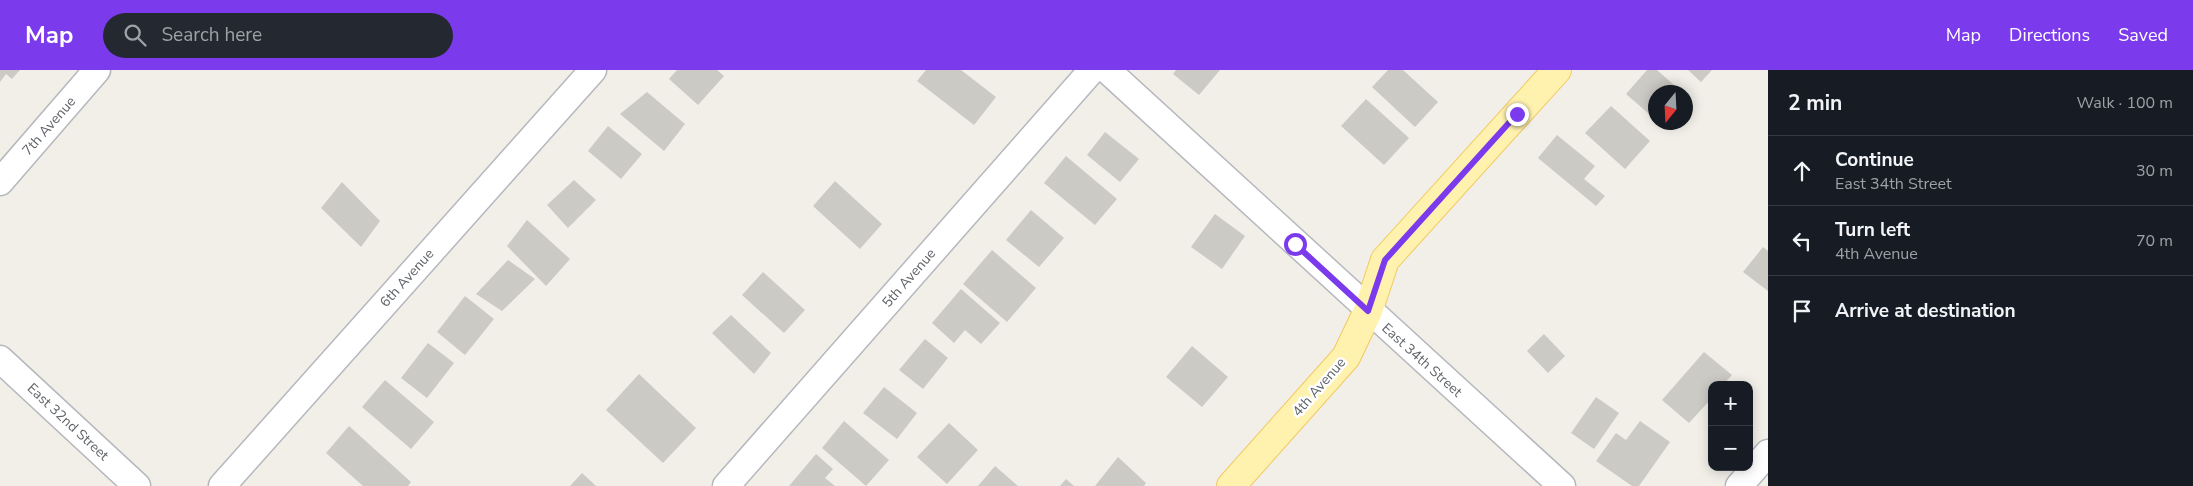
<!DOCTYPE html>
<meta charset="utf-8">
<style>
:root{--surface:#171b24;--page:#242831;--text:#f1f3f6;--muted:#9ea1a6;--line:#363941;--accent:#7c3aed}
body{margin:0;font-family:"Nunito Sans",sans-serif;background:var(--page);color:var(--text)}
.controls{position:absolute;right:15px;bottom:15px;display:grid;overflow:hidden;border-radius:10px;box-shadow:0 2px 12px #0003}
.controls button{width:45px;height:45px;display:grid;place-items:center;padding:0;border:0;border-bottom:1px solid var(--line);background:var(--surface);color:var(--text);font:25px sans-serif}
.compass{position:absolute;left:1648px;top:15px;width:45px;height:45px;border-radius:50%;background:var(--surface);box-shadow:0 2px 12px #0003;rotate:198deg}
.stop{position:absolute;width:15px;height:15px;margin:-11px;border:4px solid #7c3aed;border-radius:50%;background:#fff}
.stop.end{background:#7c3aed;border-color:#fff;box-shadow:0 1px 5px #0008}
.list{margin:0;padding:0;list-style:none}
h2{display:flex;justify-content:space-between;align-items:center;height:65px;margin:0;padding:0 20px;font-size:21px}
h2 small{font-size:16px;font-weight:400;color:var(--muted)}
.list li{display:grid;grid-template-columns:32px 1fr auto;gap:15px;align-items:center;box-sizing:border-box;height:70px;padding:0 20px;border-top:1px solid var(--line)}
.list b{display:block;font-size:19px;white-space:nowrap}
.list p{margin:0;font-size:16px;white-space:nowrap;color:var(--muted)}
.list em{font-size:16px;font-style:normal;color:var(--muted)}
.icon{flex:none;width:28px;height:28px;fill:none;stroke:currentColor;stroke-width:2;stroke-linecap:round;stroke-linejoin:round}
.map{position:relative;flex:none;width:1768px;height:416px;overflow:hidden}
header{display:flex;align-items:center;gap:30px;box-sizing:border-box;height:70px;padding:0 25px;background:var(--accent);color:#fff}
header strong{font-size:24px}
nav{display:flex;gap:28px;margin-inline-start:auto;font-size:18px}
.search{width:350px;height:45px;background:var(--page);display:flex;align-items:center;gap:12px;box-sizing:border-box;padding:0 18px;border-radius:28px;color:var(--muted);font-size:19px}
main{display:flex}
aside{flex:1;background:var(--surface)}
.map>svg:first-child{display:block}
.building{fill:#cccac5}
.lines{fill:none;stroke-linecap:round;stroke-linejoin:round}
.minor-casing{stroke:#b5b8bc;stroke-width:29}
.major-casing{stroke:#f2c960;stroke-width:30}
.minor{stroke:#fff;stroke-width:26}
.major{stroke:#fff2af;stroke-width:28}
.route{stroke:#7c3aed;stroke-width:6}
.labels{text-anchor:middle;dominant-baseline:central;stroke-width:5;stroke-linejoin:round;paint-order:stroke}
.street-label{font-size:14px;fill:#5f6368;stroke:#fff}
</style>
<header>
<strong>Map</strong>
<div class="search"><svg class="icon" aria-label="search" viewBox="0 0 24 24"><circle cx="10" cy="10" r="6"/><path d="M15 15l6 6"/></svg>Search here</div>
<nav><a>Map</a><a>Directions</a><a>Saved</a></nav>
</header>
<main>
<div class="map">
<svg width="1768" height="416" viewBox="0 0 1768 416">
<rect width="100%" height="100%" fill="#f1efe8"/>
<!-- building -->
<path class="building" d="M0,0H20L12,9L6,4L0,12Z
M677,0H717L724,6L698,35L669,9Z
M926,0H961L996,27L974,55L917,11Z
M1176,0H1220L1199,25L1173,4Z
M1388,0H1403L1438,32L1415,57L1372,17Z
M1647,0H1657L1682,22H1656V50L1626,24Z
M1688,0H1712L1701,12Z
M647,22L685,54L664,81L620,44Z
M1366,29L1409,68L1384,95L1341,56Z
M1611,36L1650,71L1625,99L1585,63Z
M608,56L642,84L621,109L588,81Z
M1105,62L1139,89L1120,112L1087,85Z
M1557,65L1595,96L1584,109L1605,126L1596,136L1538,88Z
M1066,86L1117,129L1095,155L1044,113Z
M574,110L596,130L568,158L547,135Z
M835,111L882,154L860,179L813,136Z
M342,112L380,151L361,177L321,138Z
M1031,140L1064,168L1039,197L1006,170Z
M1215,144L1245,166L1222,199L1191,177Z
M527,150L570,189L546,216L507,176Z
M1763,177L1768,181V221L1743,202Z
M992,180L1036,218L1007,252L963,214Z
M508,190L535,209L502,241L476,224Z
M763,202L805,240L784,263L742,225Z
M961,219L1000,253L981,274L965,260L954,273L932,253Z
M465,226L494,249L465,285L437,262Z
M731,245L771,283L754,304L712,263Z
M1544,264L1565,286L1548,303L1527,281Z
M925,269L948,288L923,319L899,300Z
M428,273L454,293L427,328L401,308Z
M1192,276L1228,307L1202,337L1166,307Z
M1704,282L1732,305L1723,315H1712V328L1689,353L1662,330Z
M639,304L696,358L663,393L606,340Z
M385,310L434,352L411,379L362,337Z
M884,317L917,343L897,369L863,343Z
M1596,327L1619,343L1594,379L1571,363Z
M844,351L889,390L866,416L822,378Z
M1640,351L1670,372L1639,416H1632L1596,391L1616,363L1626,370Z
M949,353L978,380L947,414L917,387Z
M349,356L411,412L408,416H363L326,383Z
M816,384L833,399L825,408L835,416H789Z
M1118,387L1146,413L1144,416H1095Z
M995,396L1018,416H978Z
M582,403L596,416H570Z
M1066,409L1074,416H1060Z"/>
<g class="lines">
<defs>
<path id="minor" d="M1107,0L1562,416
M0,112L97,0
M0,289L137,416
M222,416L593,0
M726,416L1092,0
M1739,416L1768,383"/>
<path id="major" d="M1231,416L1346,287L1368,241L1385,190L1557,0"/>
</defs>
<!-- minor casing -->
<use href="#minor" class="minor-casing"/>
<!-- major casing -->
<use href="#major" class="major-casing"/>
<!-- minor -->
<use href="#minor" class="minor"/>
<!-- major -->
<use href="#major" class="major"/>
</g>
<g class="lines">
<!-- route -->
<path class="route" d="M1295,174L1368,241L1385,190L1517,44"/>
</g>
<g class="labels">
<!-- street labels -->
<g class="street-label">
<text transform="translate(49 56) rotate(-49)">7th Avenue</text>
<text transform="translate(407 208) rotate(-48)">6th Avenue</text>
<text transform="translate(909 208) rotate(-49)">5th Avenue</text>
<text transform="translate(1422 290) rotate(42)">East 34th Street</text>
<text transform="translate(1319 317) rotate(-49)">4th Avenue</text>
<text transform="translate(68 352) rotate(43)">East 32nd Street</text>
</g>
</g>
</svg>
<div class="controls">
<button>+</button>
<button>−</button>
</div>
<svg class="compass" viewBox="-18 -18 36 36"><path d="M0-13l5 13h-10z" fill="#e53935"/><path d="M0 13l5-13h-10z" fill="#9ea1a6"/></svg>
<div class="stop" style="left:1295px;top:174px"></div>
<div class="stop end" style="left:1517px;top:44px"></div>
</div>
<aside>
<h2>2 min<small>Walk · 100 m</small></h2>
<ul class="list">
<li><svg class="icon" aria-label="ahead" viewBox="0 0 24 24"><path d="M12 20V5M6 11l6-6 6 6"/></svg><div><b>Continue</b><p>East 34th Street</p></div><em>30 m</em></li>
<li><svg class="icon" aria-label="left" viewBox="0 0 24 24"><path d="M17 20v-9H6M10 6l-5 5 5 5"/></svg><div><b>Turn left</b><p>4th Avenue</p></div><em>70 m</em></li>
<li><svg class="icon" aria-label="arrive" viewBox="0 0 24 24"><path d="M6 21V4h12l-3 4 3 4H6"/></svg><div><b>Arrive at destination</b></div></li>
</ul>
</aside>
</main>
